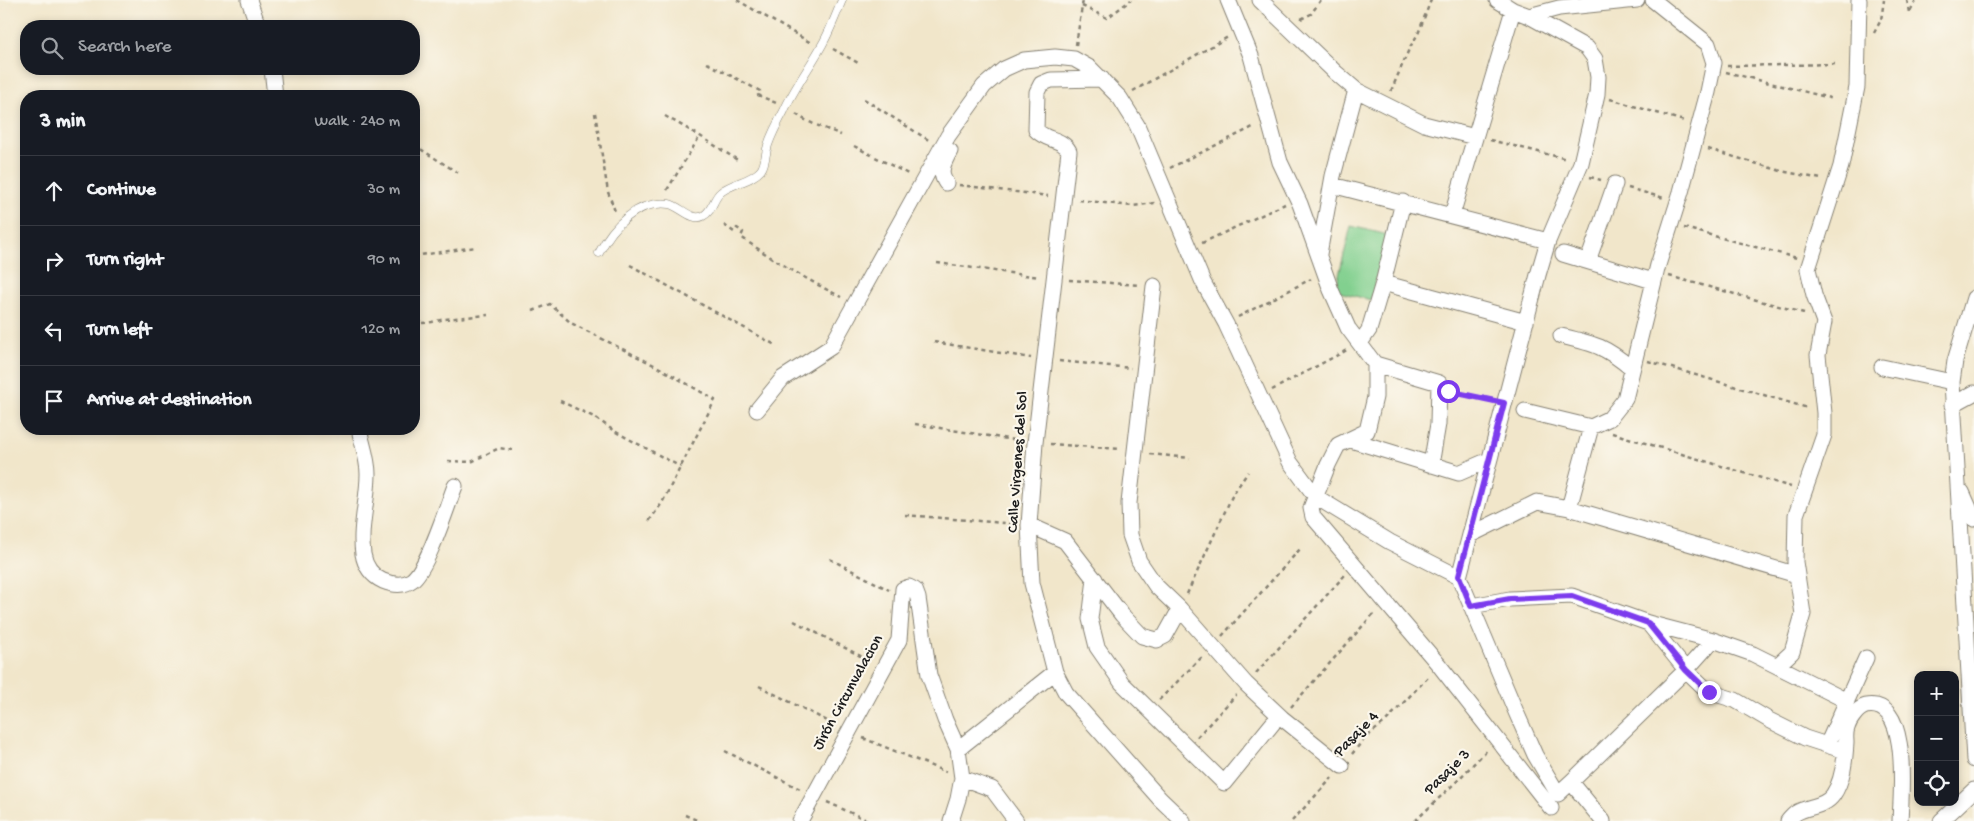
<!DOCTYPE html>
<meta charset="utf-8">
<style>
:root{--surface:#171b24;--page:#20242c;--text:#f1f3f6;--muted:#9ea1a6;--line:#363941}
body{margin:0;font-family:"Gochi Hand",sans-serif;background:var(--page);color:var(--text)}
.controls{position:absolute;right:15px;bottom:15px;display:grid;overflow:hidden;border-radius:10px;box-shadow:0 2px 8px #0003}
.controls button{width:45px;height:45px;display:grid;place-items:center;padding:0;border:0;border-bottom:1px solid var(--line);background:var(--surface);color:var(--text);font:25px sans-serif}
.stop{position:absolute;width:15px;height:15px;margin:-11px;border:4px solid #7c3aed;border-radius:50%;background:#fff}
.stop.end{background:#7c3aed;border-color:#fff;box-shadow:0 1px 5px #0008}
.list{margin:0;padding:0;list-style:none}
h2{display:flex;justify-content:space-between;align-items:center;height:65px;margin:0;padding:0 20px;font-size:21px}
h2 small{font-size:16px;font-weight:400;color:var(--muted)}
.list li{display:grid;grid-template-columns:32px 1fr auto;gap:15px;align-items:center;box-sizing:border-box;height:70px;padding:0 20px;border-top:1px solid var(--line)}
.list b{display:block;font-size:19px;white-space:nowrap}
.list em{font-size:16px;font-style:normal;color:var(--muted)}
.icon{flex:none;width:28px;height:28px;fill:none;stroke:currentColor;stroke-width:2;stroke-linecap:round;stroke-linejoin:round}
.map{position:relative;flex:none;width:1974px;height:821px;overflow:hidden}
.search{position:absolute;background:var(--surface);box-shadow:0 2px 8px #0003;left:20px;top:20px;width:400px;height:55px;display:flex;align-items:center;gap:12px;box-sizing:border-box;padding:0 18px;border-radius:20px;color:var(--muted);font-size:19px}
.panel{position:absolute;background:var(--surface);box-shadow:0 2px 8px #0003;left:20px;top:90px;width:400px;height:345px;border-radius:20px}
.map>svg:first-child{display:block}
.green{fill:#82d08f;stroke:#4f7656}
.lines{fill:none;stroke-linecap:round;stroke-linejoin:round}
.service-casing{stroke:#868173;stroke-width:9}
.minor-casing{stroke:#868173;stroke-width:17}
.path{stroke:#868173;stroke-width:2.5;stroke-dasharray:4 4;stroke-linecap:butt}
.service{stroke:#fff;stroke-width:8}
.minor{stroke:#fff;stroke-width:15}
.route{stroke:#7c3aed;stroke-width:6}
.labels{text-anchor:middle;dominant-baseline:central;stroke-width:4.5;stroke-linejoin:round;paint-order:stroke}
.street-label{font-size:16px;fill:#1c1c1c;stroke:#fbf7ec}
</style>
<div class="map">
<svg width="1974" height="821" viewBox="0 0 1974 821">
<rect width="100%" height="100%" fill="#fbf7ec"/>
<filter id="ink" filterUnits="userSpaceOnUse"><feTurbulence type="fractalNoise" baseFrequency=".02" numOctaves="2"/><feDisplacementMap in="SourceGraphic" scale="10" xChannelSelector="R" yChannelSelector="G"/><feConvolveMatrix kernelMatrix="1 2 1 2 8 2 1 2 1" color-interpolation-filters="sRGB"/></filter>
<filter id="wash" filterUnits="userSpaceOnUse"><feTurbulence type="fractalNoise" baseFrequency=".0096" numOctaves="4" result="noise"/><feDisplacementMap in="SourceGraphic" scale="20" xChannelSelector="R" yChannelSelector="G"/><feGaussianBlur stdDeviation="1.12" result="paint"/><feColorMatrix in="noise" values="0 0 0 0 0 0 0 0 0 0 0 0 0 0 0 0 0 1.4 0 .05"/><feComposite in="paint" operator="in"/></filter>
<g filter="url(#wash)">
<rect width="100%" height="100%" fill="#f1e6ca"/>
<!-- green -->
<path class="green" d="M1351,226L1388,235L1371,300L1335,291Z"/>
</g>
<g filter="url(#ink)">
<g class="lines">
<defs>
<path id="service" d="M599,253C612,227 637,200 669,204C680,206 692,222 703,216C713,211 713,198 721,192C732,183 752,181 761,170C766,163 765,154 768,145C772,133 778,122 784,111C794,88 810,67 822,45C830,31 836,15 842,0"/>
<path id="minor" d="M249,0L258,26
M1228,0L1251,56L1280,162L1300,204L1331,290L1348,328L1375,364V397L1367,431L1338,445L1328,465L1311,508L1313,517L1439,665L1551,808
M1260,0L1335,72L1356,90L1424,124L1475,137
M1497,0L1513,10L1529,16L1587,48L1595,59L1598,77L1597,94L1581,163L1548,241L1538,275L1459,577L1516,712L1535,755L1558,794L1571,782L1603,821
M1529,16L1559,8L1637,0
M272,69L275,96
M1102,79L1051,80L1041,84L1037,92L1036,130C1046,141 1062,138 1069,151L1035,443L1029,525L1032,583L1055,672L1066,693L1160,799L1183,821
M946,183C938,172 944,162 950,151
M1332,185L1548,241
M1452,215L1513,10
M1319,254L1333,176L1356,90
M1563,254L1653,281
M1588,261L1615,184
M1383,283L1526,322
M1154,286L1129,503L1130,535L1139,561L1156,586L1180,609L1246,684L1282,718L1342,766
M1974,298L1955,361L1952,382L1974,760
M1561,336C1595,344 1605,346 1632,369
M1360,343L1369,330L1383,283L1403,202
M1375,364L1439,383L1438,424L1431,465
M1882,367L1952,382
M1952,405L1974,393
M757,410L783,378L831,347L948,136L984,86L1004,69L1024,60L1055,57L1074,59L1090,68L1120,98L1137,125L1203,282L1226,324L1290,462L1316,497L1390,542L1459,577
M1525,411L1591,427L1610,418L1625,399L1658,265L1681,192L1708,92L1714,63L1708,44L1653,0
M359,429C362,443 368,459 368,474C368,501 359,527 363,554C365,566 372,576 383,581C393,585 404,586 412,580C428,568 447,506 455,486
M1351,440L1459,473L1489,460
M1962,492L1974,519
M1569,508L1591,427
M1029,525L1065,541L1122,615L1142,636L1157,640L1165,636L1180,609
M1470,535L1537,502L1569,508L1797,575
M1095,579L1090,619L1097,647L1122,683L1224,783L1273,723
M1471,606L1510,599L1572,596L1648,623L1713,640L1753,654L1847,701
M1648,623L1686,670L1709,692L1735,700L1769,720L1805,738L1845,751
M1778,665L1792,652L1803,614L1795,562L1796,515L1824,435V413L1818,355L1824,322L1814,295L1808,269L1841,166L1857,87L1859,0
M1827,745L1866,658
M958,749L1055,672
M962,778L992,789L1016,821
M1571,782L1686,670L1713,640
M800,821L899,640L903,589L909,587L915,590L918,598L929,675L945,720L958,749L962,778L958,799L951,821
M1788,821C1790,819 1793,815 1796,813C1807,806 1825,807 1833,795C1843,781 1845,760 1846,743C1846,739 1845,733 1847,728C1849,720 1858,708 1866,706C1911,697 1901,796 1900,821
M1941,821L1974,790"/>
</defs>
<!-- service casing -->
<use href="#service" class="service-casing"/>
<!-- minor casing -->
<use href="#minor" class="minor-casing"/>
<!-- path -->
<path class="path" d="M737,0L811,43
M1907,0L1909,13L1916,0
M1082,6L1107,18L1131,0
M1301,19L1311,14L1321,0
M1874,33L1881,20L1884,0
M1076,45L1083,0
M833,49L860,64
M707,63L760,91L758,95L776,103
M1727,66L1838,64
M1726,72L1834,99
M1133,91L1228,37
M1391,91L1410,47L1418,34L1431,0
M864,99L930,141
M1610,99L1684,121
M595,113L608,192L616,214
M796,114C809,124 826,128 841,135
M665,116L700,136L739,161
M1490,140L1567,159
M414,145L460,174
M854,146L910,175
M1708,149L1781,171L1821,179
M1170,168L1255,126
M1590,177L1601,180
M959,185L1048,196
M1628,188L1664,198
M667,190L700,136
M1079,200L1132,206L1155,203
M724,225L734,232L737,228L743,232L741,237C773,260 806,279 841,297
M1684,228L1797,258
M1202,243L1285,204
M414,256L476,247
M937,263L1039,277
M630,265L777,346
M1669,276L1804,313
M1069,280L1139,285
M533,311L550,304L571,323L658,367L715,400L662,503L647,524
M1238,317L1311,279
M414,324L432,322L445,319L488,315
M934,342L1031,358
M1059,361L1131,368
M1648,361L1808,408
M1272,390L1347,350
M1452,392L1491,400
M560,401L596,418L614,431L681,467
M915,424L1020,441
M1612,433L1791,487
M1050,444L1120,449
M1150,454L1190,458
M448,461L471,462L499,448L512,450
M905,515L1016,524
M830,559L889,590
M1187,594L1233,494L1248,472
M794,621L870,661
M1222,636L1301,548
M1256,673L1345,575
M759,686L835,725
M1159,700L1203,656
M1291,707L1375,612
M1197,737L1236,695
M863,738L946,772
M725,751L802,790
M1352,754L1364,739L1386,721L1430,675
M827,802L869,821
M685,815L699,821
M1292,821L1332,778
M1415,821L1456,782L1487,750"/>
<!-- service -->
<use href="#service" class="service"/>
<!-- minor -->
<use href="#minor" class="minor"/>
</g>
</g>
<g class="lines" filter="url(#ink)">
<!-- route -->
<path class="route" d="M1448,391L1504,403L1459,576L1471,606L1510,599L1572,596L1648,623L1686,670L1709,692"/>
</g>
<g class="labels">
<!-- street labels -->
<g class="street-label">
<text transform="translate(1019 462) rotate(-86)">Calle Virgenes del Sol</text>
<text transform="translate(849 693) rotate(-61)">Jirón Circunvalacion</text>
<text transform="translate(1357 735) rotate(-46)">Pasaje 4</text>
<text transform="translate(1448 773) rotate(-45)">Pasaje 3</text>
</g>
</g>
</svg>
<div class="controls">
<button>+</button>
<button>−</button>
<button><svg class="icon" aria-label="locate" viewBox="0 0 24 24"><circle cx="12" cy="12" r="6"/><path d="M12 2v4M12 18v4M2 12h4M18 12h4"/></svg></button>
</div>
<div class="stop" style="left:1448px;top:391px"></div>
<div class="stop end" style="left:1709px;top:692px"></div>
<div class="search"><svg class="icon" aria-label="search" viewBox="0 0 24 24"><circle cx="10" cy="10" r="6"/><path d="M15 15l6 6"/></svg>Search here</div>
<section class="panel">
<h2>3 min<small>Walk · 240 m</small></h2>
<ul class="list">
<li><svg class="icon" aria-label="ahead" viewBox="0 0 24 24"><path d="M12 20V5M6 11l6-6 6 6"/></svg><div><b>Continue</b></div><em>30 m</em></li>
<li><svg class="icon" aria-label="right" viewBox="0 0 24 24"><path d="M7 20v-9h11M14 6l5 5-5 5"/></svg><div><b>Turn right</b></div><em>90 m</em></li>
<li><svg class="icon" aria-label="left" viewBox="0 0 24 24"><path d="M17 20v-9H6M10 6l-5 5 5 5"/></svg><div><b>Turn left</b></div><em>120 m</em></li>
<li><svg class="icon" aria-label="arrive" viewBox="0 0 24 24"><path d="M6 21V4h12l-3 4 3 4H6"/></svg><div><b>Arrive at destination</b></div></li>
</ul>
</section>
</div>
